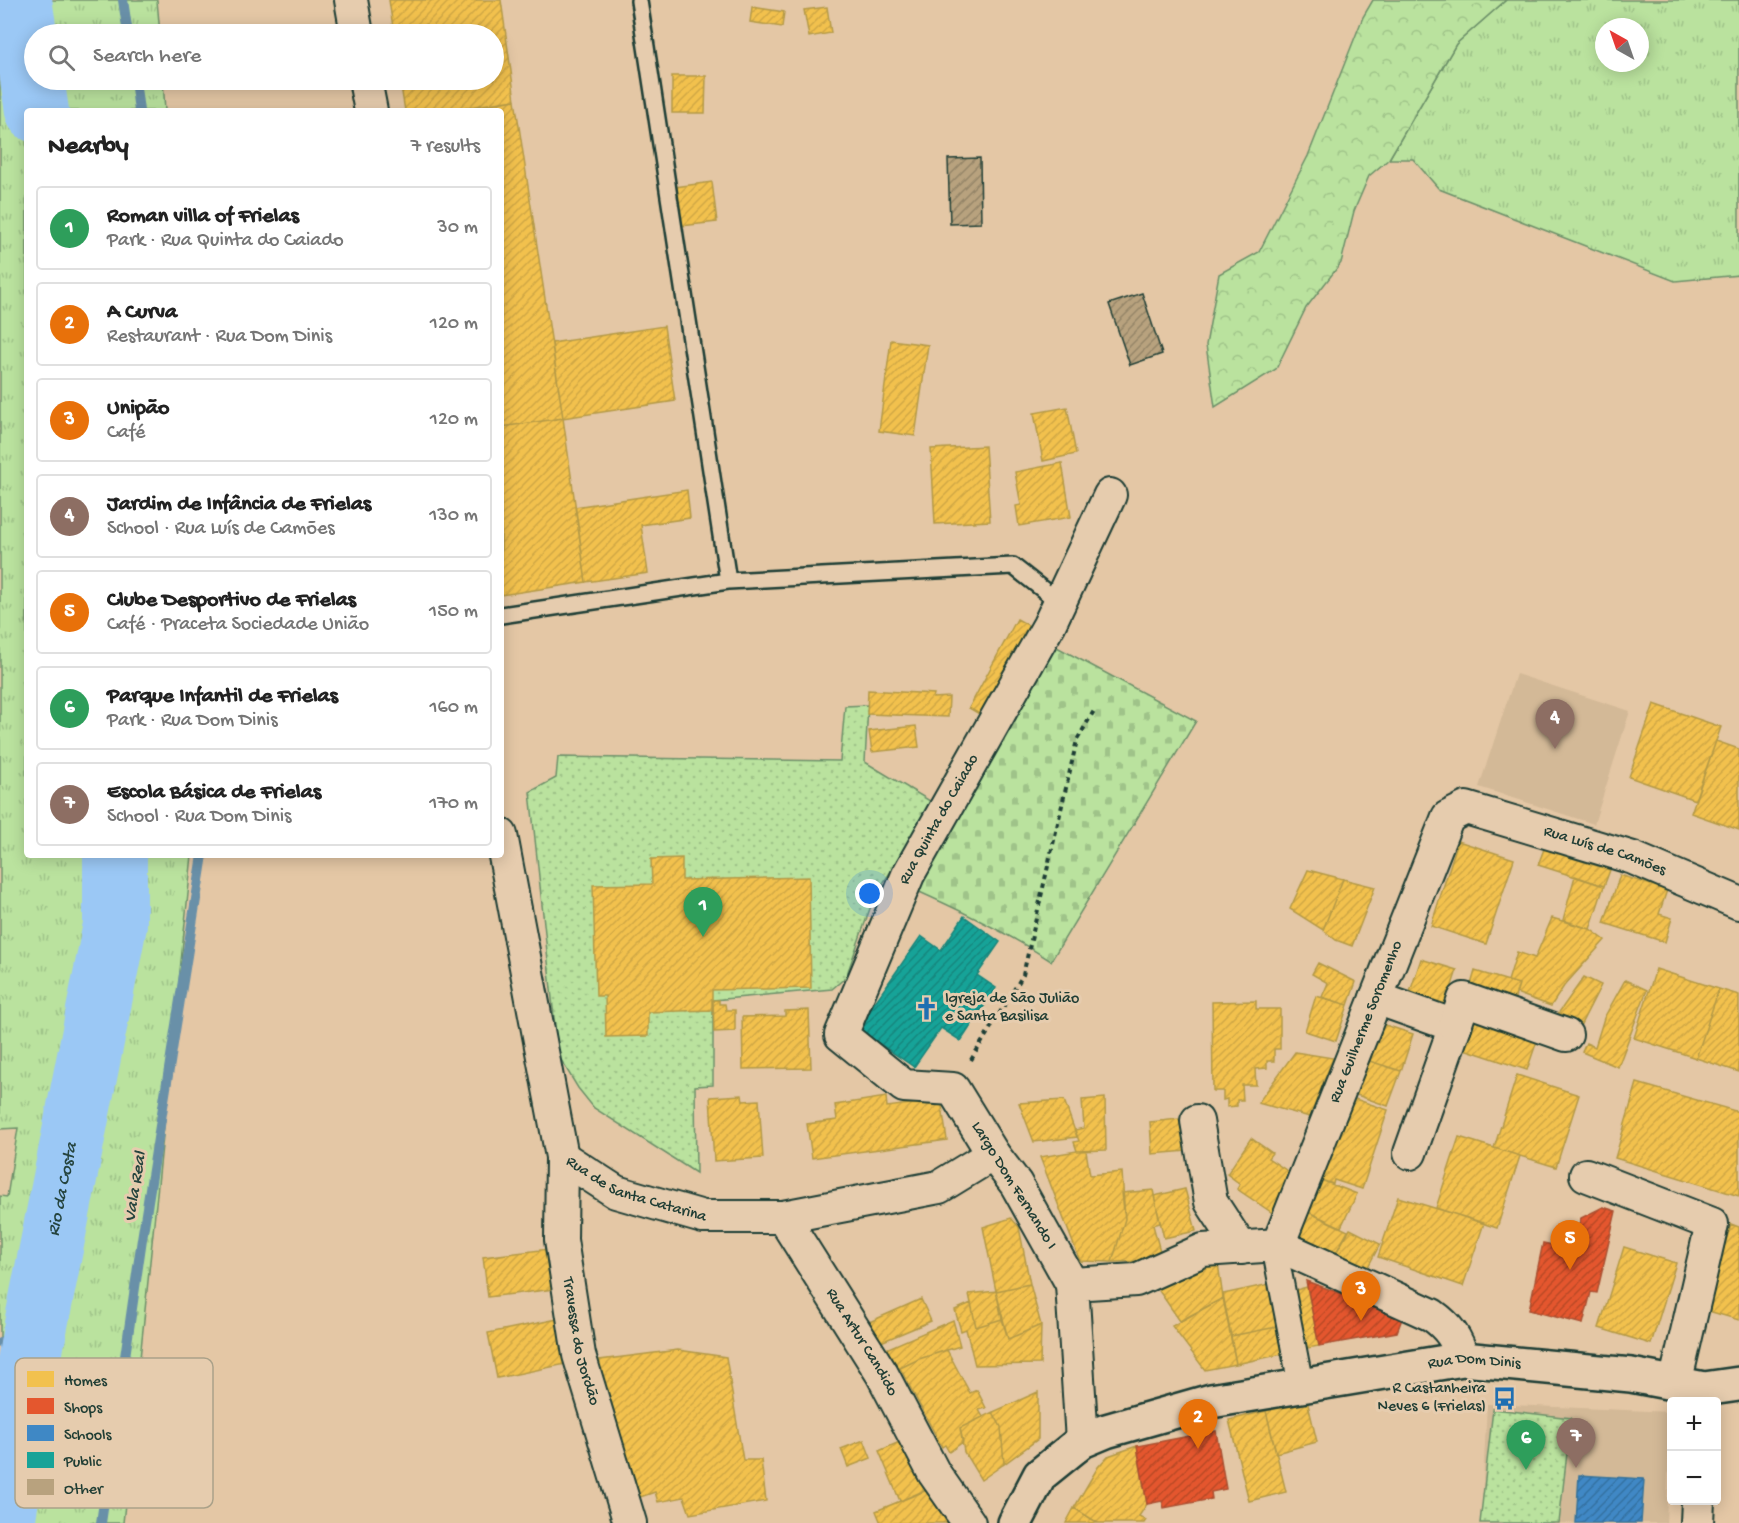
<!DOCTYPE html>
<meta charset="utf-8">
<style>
:root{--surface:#fff;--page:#f6f6f6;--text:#222;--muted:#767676;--line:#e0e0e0;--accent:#db2777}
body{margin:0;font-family:"Gochi Hand",sans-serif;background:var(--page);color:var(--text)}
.controls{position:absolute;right:18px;bottom:18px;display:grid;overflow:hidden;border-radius:6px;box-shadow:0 3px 15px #0003}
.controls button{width:54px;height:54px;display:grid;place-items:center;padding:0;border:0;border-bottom:2px solid var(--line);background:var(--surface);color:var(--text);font:30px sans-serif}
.compass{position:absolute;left:1595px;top:18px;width:54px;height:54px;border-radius:50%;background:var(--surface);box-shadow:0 3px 15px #0003;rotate:320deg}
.you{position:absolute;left:870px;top:894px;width:21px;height:21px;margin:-15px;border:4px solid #fff;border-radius:50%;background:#1a73e8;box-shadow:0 0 0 9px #1a73e833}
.badge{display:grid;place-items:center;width:39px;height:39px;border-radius:50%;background:var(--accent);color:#fff;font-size:20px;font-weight:700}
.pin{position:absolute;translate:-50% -50px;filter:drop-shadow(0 2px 3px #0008)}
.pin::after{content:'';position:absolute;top:32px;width:21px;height:18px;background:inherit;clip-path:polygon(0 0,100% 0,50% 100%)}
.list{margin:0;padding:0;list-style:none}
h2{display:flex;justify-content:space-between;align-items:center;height:78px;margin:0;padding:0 24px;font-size:26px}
h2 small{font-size:20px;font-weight:400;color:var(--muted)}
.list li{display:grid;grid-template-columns:39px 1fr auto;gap:18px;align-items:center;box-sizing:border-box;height:84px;margin:0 12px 12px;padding:0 12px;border:2px solid var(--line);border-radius:6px}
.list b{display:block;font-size:22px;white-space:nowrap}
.list p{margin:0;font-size:20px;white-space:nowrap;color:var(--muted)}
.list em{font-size:20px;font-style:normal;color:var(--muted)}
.icon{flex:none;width:33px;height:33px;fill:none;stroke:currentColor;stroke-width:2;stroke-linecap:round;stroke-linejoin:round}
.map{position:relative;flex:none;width:1739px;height:1523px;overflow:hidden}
.search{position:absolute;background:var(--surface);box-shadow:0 3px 15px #0003;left:24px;top:24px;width:480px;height:66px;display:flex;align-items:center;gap:15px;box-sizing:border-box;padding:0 21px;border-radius:33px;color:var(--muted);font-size:22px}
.panel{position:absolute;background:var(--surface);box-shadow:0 3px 15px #0003;left:24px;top:108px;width:480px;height:750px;border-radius:6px}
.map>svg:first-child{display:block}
.built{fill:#d3b997}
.grass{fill:url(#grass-tufts);stroke:#6c9069;stroke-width:1.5;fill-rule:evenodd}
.forest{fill:url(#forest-crowns);stroke:#6c9069;stroke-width:1.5}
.cemetery{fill:url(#cemetery-stones);stroke:#6c9069;stroke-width:1.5}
.park{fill:url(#park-dots);stroke:#6c9069;stroke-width:1.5}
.homes{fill:url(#homes-hatch);stroke:#b39946;stroke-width:1.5}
.shops{fill:url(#shops-hatch);stroke:#a94f30;stroke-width:1.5}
.schools{fill:url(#schools-hatch);stroke:#35729a;stroke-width:1.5}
.public{fill:url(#public-hatch);stroke:#19847a;stroke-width:1.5}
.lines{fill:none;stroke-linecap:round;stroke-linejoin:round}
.stream{stroke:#6990a8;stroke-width:10}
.river{stroke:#9bc8f5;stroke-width:64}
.building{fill:url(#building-hatch);stroke:#1f3d34;stroke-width:1.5}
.service-casing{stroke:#1f3d34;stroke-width:20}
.pedestrian-casing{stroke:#1f3d34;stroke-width:28}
.minor-casing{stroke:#1f3d34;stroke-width:36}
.secondary-casing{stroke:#1f3d34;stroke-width:38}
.path{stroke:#1f3d34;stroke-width:4;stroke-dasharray:4.5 4.5;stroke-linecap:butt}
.service{stroke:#e6ccae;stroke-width:15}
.pedestrian{stroke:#e6ccae;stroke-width:24}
.minor{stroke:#e6ccae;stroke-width:32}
.secondary{stroke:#e6ccae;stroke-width:33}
.labels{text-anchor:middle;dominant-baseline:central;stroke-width:6;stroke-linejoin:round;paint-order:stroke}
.street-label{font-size:16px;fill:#1f3d34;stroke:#e6ccae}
.poi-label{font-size:16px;fill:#1f3d34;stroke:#e6ccae;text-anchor:start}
.water-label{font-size:18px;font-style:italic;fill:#25443e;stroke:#e6ccae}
.key{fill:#e6ccae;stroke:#aaa189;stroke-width:1.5}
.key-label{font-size:16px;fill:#1f3d34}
</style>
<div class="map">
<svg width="1739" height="1523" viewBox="0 0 1739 1523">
<defs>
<pattern id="grass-tufts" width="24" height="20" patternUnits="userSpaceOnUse" patternTransform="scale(1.5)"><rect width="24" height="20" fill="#bae29e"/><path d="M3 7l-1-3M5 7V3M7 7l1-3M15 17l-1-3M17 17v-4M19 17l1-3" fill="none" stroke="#9fc389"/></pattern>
<pattern id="forest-crowns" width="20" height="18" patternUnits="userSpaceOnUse" patternTransform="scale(1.5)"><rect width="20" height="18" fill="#bae29e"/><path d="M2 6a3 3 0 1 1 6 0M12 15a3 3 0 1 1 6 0" fill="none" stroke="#9fc389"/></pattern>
<pattern id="cemetery-stones" width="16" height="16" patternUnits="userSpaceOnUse" patternTransform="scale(1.5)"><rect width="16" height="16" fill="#bae29e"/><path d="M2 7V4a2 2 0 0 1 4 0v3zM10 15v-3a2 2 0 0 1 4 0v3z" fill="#9fc389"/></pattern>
<pattern id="park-dots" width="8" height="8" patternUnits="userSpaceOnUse" patternTransform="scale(1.5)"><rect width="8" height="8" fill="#bae29e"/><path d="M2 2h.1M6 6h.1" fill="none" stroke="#9fc389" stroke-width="1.8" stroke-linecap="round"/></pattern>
<pattern id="homes-hatch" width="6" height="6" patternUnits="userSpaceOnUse" patternTransform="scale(1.5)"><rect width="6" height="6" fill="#f2c14e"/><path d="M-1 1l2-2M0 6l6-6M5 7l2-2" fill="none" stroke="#cfa745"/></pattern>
<pattern id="shops-hatch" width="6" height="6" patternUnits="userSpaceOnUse" patternTransform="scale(1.5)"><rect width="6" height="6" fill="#e4572e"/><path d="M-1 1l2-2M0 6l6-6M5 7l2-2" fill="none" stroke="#b84928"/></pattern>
<pattern id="schools-hatch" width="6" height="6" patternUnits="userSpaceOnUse" patternTransform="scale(1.5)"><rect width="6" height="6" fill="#3f88c5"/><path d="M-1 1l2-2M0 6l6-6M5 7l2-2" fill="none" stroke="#3470a1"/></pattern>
<pattern id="public-hatch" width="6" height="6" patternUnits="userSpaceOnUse" patternTransform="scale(1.5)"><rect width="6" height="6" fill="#17a398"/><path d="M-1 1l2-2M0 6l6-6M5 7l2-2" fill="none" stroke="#14867d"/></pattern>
<pattern id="building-hatch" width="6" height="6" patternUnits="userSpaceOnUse" patternTransform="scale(1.5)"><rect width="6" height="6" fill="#b8a27e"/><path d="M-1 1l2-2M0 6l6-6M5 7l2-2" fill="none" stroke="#958568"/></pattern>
</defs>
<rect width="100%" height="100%" fill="#e4c7a5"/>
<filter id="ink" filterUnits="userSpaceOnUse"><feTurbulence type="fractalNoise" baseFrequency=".0167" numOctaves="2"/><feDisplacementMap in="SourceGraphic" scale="12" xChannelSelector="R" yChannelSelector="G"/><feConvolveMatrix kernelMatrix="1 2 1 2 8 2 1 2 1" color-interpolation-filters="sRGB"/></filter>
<g filter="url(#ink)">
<!-- built -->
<path class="built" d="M1516,674L1630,711L1594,824L1479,787Z
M1487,1404L1671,1412L1666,1523H1481Z"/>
<!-- grass -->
<path class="grass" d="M0,0H157L160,34H34V80H163L165,111H27V855H192L123,1523H0V1196L7,1197L18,1128L0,1129Z
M1506,0H1739V275L1675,281L1439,189L1413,159H1389L1456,44ZM1604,27H1640V63H1604Z"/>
<!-- forest -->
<path class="forest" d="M1373,0H1506L1456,44L1389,159L1369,176L1354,211L1341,263L1306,308L1276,369L1215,407L1206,345L1219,274L1259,252L1308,156L1363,17Z"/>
<!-- cemetery -->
<path class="cemetery" d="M1053,645L1196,721L1051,961C1008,933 962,911 915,890Z"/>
<!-- park -->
<path class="park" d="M868,705L865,762L935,804L874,897L846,977L832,989L713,1000V1085L695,1086L696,1173L594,1108L578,1088L558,1055L530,792L556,778L558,757L840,761L845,706Z
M1493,1409L1571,1418L1559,1523H1480Z"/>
<!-- homes -->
<path class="homes" d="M389,0H501L515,100L443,111H405L400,80H494V34H394Z
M752,7L784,12L782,27L750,22Z
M827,7L831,33L809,37L804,10Z
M672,76H706L705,113H672Z
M515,100L563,418L501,427V111H443Z
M712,182L717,222L681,226L675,187Z
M664,326L675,401L563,418L552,343Z
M891,340L928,345L915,436L879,431Z
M1067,407L1076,454L1043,461L1034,413Z
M563,418L586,582L501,595V427Z
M985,446L990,521L935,524L931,449Z
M1062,463L1071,517L1019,526L1016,506L1021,505L1015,472Z
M687,490L690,518L641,525L648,573L586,582L575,507Z
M1017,619L1035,629L986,718L969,708Z
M868,690L934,694L933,698L949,697L948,717L867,714Z
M1654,704L1721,727L1695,800L1629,777Z
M916,726L919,747L872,752L869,731Z
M1716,741L1739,749V830L1691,813Z
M1458,841L1514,859L1486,944L1431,926Z
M1544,849L1610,870L1604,886L1538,865Z
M682,858V880L809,877L811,988L712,990V1010L648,1012V1036L606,1037L605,996H596L593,885L652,884L651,859Z
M1308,870L1343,879L1323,930L1290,909Z
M1620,875L1667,890L1659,914L1672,918L1665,942L1604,923Z
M1575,876L1604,886L1590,929L1563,920Z
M1343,879L1375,887L1352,946L1336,940L1323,930Z
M1552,918L1590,929L1605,940L1564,986L1551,1006L1516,993L1519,984L1508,981L1517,952L1535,958Z
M1421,959L1457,970L1445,1007L1409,995Z
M1318,963L1356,982L1348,1005L1322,997L1328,983L1312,974Z
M1656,969L1719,989L1696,1058L1634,1038Z
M1475,971L1519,984L1512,1008L1468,995Z
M1584,977L1601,985L1579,1028L1555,1018Z
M1625,980L1647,990L1618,1067L1582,1052L1586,1043L1595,1047L1604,1018Z
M1719,989L1739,995V1072L1696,1058Z
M1316,996L1348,1005L1336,1041L1305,1031Z
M713,1000H719V1004H725L726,1010H735V1031L714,1032Z
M1256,1001V1009H1280V1049H1274V1061H1267V1068L1255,1069L1256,1085H1242L1243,1100H1237V1106L1227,1107V1099L1223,1100V1091H1213L1212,1002Z
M809,1010L811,1068L743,1069L742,1017L785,1016V1011Z
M1473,1011L1540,1032L1527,1070L1461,1048Z
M1376,1022L1413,1034L1401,1071L1363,1059Z
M1295,1052L1333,1058L1310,1117L1258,1103Z
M1363,1059L1401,1071L1388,1106L1351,1093Z
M1517,1075L1579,1095L1556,1167L1494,1148Z
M1637,1083L1739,1112V1196L1615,1158Z
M742,1095L743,1101L759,1100L763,1158L714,1161L710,1097Z
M886,1097L887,1107L941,1100L947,1140L812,1158L807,1124L837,1120L835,1105Z
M1349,1097L1388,1110L1362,1189L1334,1180L1333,1184L1321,1180Z
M1105,1098L1106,1150L1077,1151L1074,1142L1079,1141L1075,1130L1084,1128L1082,1100Z
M1064,1100L1077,1137L1034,1142L1019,1103Z
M1179,1119L1187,1151L1152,1154L1150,1122Z
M1459,1137L1520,1156L1497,1228L1436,1208Z
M1251,1138L1272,1153L1268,1158L1298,1178L1274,1214L1237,1189L1240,1184L1227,1174Z
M1077,1151H1086L1090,1175L1122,1172L1125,1219L1112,1262L1080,1261L1040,1157Z
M1321,1180L1357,1194L1341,1227L1306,1211Z
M1185,1189L1196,1231L1164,1238L1154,1196Z
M1153,1190L1160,1223L1153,1225L1160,1251L1153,1261L1112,1262L1125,1219L1122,1193Z
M1398,1197L1484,1223L1463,1286L1378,1257Z
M1306,1211L1348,1231L1330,1263L1293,1245Z
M1011,1218L1019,1227L1030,1284L996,1291L983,1227Z
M1731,1224L1739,1227V1320L1705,1310Z
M1350,1229L1380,1244L1362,1278L1330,1263Z
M1624,1247L1676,1263L1651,1344L1599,1328Z
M549,1249L554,1289L488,1297L483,1257Z
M1218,1263L1223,1298L1180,1321L1155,1285L1159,1280Z
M1279,1282L1287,1325L1231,1336L1223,1294Z
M1030,1284L1041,1325L1008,1339L996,1291Z
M1307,1287L1319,1346L1297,1350L1285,1293Z
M996,1291L1002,1319L976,1327L969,1294Z
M1223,1298L1236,1364L1205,1370L1172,1326Z
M921,1299L931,1321L874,1345L865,1324Z
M971,1303L976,1327L1002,1319L1008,1339L1041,1325L1040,1364L975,1365L966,1329L961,1331L955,1310Z
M558,1319L566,1364L497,1378L488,1333Z
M953,1320L960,1346L919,1359L892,1372L879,1352Z
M1287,1325L1292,1352L1236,1364L1231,1336Z
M678,1350L726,1357L743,1460H761L766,1501L690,1514L684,1497L658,1502L655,1492L637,1498L592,1361Z
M947,1350L970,1393L977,1390L986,1408L979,1410L983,1417L960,1428L963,1442L949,1452L945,1445L942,1447L900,1368L919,1359Z
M1038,1392V1439L1004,1464L1001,1427L993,1412Z
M1307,1400L1317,1442L1276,1453L1266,1411Z
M1266,1411L1286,1492L1249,1501L1229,1420Z
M993,1412L1001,1427L1004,1464L981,1480L964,1452L960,1428Z
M864,1440L871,1458L848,1467L841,1449Z
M904,1440L928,1489L900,1501L879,1451Z
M1137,1446L1147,1504L1139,1516L1146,1520L1144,1523H1098L1074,1508L1098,1467L1108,1456Z
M932,1488L947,1523H881L876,1511Z
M1074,1508L1098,1523H1066Z"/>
<!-- shops -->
<path class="shops" d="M1603,1207L1616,1211L1597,1293L1591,1292L1583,1324L1529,1310L1543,1243L1571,1249L1581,1218Z
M1306,1281L1403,1316L1397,1332L1319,1346Z
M1216,1431L1226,1489L1211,1492L1212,1499L1164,1508L1162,1501L1147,1504L1137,1446Z"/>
<!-- schools -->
<path class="schools" d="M1579,1475L1644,1479L1641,1523H1576Z"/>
<!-- public -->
<path class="public" d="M964,916L1000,942L977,975L996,988L961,1041L941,1028L914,1067L857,1028L921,936L941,950Z"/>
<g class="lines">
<!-- stream -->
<path class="stream" d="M123,0L128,34
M135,80L139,111
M0,1343L10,1337L32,1345
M101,1523L142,1239L203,855"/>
<!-- river -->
<g class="river">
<path d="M20,0L37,111"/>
<path id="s1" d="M3,1523L32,1345L115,925V855"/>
</g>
</g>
<!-- building -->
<path class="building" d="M980,158L981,223L950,224L948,159Z
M1142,293L1162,354L1130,365L1109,304Z"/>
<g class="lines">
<defs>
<path id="service" d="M639,1L728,581
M501,615L728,581L1013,566L1060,603"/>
<path id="pedestrian" d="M1274,1246L1301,1386"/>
<g id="minor">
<path d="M351,0L357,34"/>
<path d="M365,80L371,111"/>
<path id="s2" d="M501,835L562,1157L561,1240L579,1355L630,1523"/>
<path d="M1376,998L1455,1026L1410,1153"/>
<path d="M1455,1026L1464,999L1566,1035"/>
<path d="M1197,1121L1211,1202L1241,1248"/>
<path id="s3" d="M562,1157L616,1192L703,1217H783L939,1187L993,1154"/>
<path d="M1586,1175L1712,1224L1675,1384"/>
<path id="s4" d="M783,1217L882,1374L934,1473L969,1523"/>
<path id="s5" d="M1278,1245L1448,817L1466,808L1633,858L1739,903"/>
<path id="s6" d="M1072,1284L1016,1184L993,1154L953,1089L904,1086L841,1035L908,875L1049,625L1110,495"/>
<path d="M1082,1441L1072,1284L1136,1280L1203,1250L1278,1245L1432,1315C1449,1327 1457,1339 1463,1359"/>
<path d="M1697,1523L1698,1500"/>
</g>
<g id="secondary">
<path id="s7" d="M1015,1523L1040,1475L1082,1441L1106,1431L1211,1401L1463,1359L1631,1375L1704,1389L1739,1384"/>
</g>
</defs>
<!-- service casing -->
<use href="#service" class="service-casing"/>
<!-- pedestrian casing -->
<use href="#pedestrian" class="pedestrian-casing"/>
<!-- minor casing -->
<use href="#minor" class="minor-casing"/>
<!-- secondary casing -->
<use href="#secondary" class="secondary-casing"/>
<!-- path -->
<path class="path" d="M971,1060L1023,975L1077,740L1095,709"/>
<!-- service -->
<use href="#service" class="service"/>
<!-- pedestrian -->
<use href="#pedestrian" class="pedestrian"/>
<!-- minor -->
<use href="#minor" class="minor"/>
<!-- secondary -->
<use href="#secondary" class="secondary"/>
</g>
</g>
<!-- icons -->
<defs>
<symbol id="church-bare" viewBox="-9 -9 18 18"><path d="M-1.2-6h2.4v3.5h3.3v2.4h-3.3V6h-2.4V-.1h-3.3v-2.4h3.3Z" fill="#1f6fb2" stroke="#e6ccae" stroke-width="2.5" paint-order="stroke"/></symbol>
<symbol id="bus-bare" viewBox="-9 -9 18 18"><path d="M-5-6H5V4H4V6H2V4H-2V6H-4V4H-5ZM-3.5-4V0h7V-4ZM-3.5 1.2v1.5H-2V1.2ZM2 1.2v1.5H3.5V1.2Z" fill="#1f6fb2" stroke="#e6ccae" stroke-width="2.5" paint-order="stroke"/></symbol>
</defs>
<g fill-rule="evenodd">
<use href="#church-bare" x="910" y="992" width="33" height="33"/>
<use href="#bus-bare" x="1488" y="1382" width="33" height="33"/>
</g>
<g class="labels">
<!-- street labels -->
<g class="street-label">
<text stroke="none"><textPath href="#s6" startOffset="596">Rua Quinta do Caiado</textPath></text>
<text stroke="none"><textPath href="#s5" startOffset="626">Rua Luís de Camões</textPath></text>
<text stroke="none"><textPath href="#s5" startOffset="240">Rua Guilherme Soromenho</textPath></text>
<text transform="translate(1013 1186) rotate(58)">Largo Dom Fernando I</text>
<text stroke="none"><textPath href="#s3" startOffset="82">Rua de Santa Catarina</textPath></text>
<text stroke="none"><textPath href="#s2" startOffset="514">Travessa do Jordão</textPath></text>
<text stroke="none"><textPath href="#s4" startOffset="148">Rua Artur Candido</textPath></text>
<text stroke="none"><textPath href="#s7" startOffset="510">Rua Dom Dinis</textPath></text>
</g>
<!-- poi labels -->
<g class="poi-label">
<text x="945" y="999">Igreja de São Julião<tspan x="945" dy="18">e Santa Basilisa</tspan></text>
<text x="1486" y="1389" text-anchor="end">R Castanheira<tspan x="1486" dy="18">Neves 6 (Frielas)</tspan></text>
</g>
<!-- water labels -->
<g class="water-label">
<text transform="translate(136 1187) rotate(-81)">Vala Real</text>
<text stroke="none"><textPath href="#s1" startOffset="339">Rio da Costa</textPath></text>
</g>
</g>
<!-- legend -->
<rect x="15" y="1358" width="198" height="150" rx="9" class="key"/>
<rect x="27" y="1371" width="27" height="16" fill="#f2c14e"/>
<rect x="27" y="1398" width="27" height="16" fill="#e4572e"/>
<rect x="27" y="1425" width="27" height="16" fill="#3f88c5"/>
<rect x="27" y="1452" width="27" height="16" fill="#17a398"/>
<rect x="27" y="1479" width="27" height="16" fill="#b8a27e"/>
<g class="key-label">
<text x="64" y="1385">Homes</text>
<text x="64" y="1412">Shops</text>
<text x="64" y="1439">Schools</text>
<text x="64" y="1466">Public</text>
<text x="64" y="1493">Other</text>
</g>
</svg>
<div class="controls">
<button>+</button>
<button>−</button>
</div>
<svg class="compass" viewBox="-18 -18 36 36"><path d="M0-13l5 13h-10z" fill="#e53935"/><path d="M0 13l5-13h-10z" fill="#767676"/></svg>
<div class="you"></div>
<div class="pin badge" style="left:703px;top:937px;background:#2e9e5b">1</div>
<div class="pin badge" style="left:1198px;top:1449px;background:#e8710a">2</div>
<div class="pin badge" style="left:1361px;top:1321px;background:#e8710a">3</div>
<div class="pin badge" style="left:1555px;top:749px;background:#8d6e63">4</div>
<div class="pin badge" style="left:1570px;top:1270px;background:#e8710a">5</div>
<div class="pin badge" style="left:1526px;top:1470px;background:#2e9e5b">6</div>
<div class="pin badge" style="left:1576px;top:1468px;background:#8d6e63">7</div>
<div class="search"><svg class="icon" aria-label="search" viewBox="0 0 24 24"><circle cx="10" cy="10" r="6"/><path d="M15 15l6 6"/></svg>Search here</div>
<section class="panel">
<h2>Nearby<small>7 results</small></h2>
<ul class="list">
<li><span class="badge" style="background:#2e9e5b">1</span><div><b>Roman villa of Frielas</b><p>Park · Rua Quinta do Caiado</p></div><em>30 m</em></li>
<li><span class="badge" style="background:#e8710a">2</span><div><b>A Curva</b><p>Restaurant · Rua Dom Dinis</p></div><em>120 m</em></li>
<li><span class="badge" style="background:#e8710a">3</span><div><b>Unipão</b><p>Café</p></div><em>120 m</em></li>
<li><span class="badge" style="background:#8d6e63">4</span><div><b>Jardim de Infância de Frielas</b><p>School · Rua Luís de Camões</p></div><em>130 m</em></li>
<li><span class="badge" style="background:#e8710a">5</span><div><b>Clube Desportivo de Frielas</b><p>Café · Praceta Sociedade União</p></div><em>150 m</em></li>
<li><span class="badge" style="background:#2e9e5b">6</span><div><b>Parque Infantil de Frielas</b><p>Park · Rua Dom Dinis</p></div><em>160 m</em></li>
<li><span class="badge" style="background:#8d6e63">7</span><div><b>Escola Básica de Frielas</b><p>School · Rua Dom Dinis</p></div><em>170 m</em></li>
</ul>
</section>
</div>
